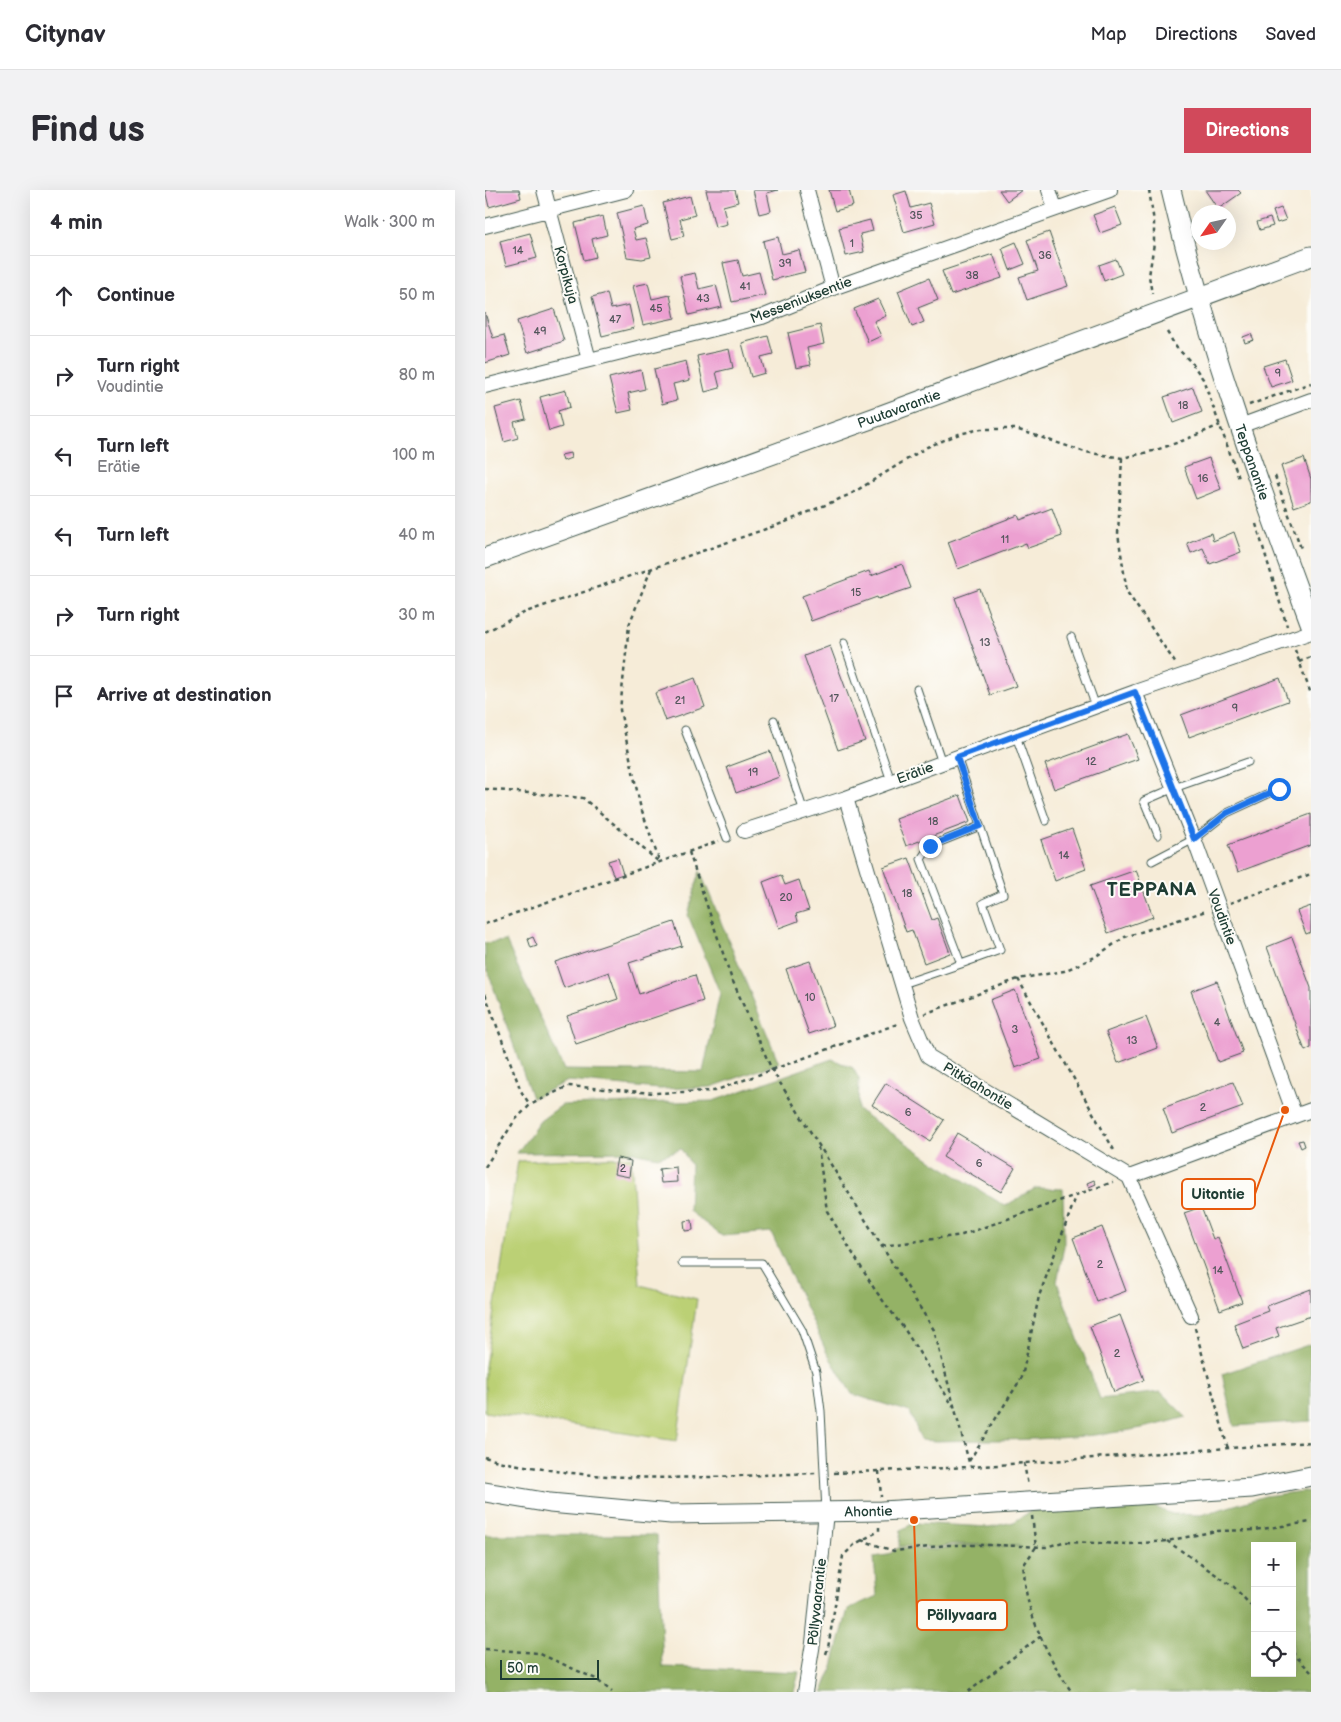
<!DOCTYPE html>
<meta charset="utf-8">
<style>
:root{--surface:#fff;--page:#f2f2f3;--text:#2b2b33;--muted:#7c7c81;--line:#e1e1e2;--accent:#d1495b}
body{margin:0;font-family:"Balsamiq Sans",sans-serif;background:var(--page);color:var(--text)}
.controls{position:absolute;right:15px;bottom:15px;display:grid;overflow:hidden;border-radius:0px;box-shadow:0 5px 20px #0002}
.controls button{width:45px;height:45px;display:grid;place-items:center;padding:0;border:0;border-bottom:1px solid var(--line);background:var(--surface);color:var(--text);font:25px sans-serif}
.compass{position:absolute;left:706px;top:15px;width:45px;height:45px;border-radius:50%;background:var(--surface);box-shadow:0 5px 20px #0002;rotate:236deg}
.scale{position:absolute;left:15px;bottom:12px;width:99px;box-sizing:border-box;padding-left:5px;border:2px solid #1f3d34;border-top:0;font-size:14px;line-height:18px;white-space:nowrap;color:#1f3d34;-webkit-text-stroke:4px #fdfcf7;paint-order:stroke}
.stop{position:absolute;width:15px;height:15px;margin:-11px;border:4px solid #1a73e8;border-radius:50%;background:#fff}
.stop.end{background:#1a73e8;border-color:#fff;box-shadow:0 1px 5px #0008}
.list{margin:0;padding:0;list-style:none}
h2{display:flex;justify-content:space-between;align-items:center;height:65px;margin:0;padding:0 20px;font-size:21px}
h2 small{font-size:16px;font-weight:400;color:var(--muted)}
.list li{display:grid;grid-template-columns:32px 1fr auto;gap:15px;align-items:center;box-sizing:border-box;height:80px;padding:0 20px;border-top:1px solid var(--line)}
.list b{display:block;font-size:19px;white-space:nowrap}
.list p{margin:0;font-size:16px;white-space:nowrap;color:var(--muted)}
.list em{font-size:16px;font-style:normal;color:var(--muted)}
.icon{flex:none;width:28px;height:28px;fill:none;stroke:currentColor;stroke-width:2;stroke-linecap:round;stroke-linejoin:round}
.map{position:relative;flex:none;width:826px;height:1502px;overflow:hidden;border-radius:0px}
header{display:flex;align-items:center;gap:30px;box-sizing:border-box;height:70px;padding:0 25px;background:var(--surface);border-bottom:1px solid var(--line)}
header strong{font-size:24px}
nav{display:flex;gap:28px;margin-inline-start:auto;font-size:18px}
.intro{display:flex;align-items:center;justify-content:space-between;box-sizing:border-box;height:120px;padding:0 30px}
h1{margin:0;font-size:35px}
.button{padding:12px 22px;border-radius:0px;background:var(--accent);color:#fff;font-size:18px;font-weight:700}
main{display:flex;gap:30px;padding:0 30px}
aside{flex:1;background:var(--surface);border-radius:0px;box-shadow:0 5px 20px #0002}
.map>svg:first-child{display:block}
.green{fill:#bbd074;stroke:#6d8654}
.forest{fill:#94b266;stroke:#5a784d;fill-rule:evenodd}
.building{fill:#eca0d1}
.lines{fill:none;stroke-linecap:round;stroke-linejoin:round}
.lane-casing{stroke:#3f574d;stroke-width:9}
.street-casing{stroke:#3f574d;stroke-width:16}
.secondary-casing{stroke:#3f574d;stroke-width:21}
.path{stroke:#3f574d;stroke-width:2.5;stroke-dasharray:4 4;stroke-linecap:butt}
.lane{stroke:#fff;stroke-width:7}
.street{stroke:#fff;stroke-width:14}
.secondary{stroke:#fff;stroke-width:19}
.route{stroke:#1a73e8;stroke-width:6}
.labels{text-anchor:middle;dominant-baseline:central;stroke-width:4;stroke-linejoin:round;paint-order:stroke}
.number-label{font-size:11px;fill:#52565b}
.street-label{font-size:14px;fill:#1f3d34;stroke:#fdfcf7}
.district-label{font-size:19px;font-weight:bold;letter-spacing:1px;fill:#1f3d34;stroke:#fdfcf7}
.leader{fill:none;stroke:#e8590c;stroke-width:2}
.callout-dot{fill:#e8590c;stroke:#fdfcf7;stroke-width:2}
.callout{fill:#fdfcf7;stroke:#e8590c;stroke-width:2}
.callout-label{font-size:15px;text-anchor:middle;font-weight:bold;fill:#1f3d34}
</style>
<header>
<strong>Citynav</strong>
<nav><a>Map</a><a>Directions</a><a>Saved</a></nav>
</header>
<div class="intro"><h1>Find us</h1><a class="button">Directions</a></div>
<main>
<aside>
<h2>4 min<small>Walk · 300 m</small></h2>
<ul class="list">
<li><svg class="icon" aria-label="ahead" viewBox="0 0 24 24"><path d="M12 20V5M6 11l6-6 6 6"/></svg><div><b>Continue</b></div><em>50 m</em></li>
<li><svg class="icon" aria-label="right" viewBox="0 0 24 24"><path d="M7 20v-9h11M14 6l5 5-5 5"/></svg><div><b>Turn right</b><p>Voudintie</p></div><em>80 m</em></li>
<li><svg class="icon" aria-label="left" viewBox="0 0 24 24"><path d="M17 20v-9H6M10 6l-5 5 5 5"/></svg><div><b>Turn left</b><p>Erätie</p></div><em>100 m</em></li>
<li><svg class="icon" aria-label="left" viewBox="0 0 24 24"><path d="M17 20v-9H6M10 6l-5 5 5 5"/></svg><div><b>Turn left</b></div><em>40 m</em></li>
<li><svg class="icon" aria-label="right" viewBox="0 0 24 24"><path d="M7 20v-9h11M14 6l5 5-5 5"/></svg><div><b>Turn right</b></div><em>30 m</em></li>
<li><svg class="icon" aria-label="arrive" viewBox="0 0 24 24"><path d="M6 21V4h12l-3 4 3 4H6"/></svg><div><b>Arrive at destination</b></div></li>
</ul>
</aside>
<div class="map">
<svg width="826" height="1502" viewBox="0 0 826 1502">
<rect width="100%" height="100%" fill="#fdfcf7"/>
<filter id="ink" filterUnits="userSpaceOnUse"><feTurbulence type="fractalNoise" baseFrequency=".02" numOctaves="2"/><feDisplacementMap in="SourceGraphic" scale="10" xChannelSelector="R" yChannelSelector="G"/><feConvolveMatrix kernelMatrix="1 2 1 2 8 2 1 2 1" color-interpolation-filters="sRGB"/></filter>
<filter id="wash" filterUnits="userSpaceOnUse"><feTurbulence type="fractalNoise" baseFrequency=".0096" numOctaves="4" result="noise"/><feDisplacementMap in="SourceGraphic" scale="20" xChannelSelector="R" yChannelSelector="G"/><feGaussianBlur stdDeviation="1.12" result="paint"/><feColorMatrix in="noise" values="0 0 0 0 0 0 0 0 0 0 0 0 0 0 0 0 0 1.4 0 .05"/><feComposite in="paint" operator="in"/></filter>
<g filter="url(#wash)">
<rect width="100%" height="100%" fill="#f6ecd8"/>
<!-- green -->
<path class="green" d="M146,967L155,1095L212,1109L192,1251L0,1222V1177L33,971Z"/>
<!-- forest -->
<path class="forest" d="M215,681L294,873L226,897L175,899L83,891L47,908L0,773V753L21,751L79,880L218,882L235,803L203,725Z
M347,869L368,878L374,889L373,920L446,970L520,1016L551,998L578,999L579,1056L572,1092L615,1209L676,1202L701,1227C620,1252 535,1249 451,1251L436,1250L425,1222L367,1204L342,1163L286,1042L237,1046L204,1021L206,975L196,959L173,967L147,962L32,963L55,931L77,915L228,911Z
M826,1154V1231L749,1236L737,1184Z
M819,1301L826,1304V1502H338L348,1476L363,1419L392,1406L389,1367L403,1365L413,1358L451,1360L469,1356H535L469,1354L451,1358L414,1356L416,1340L429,1333L504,1337L529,1332L546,1321L663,1314L687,1324L716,1325L780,1306ZM770,1356H807V1483H770Z
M172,1345L178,1477L314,1482L309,1502H0V1345Z"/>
<g id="blocks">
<!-- building -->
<path class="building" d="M0,0H34L36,8L4,17Z
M221,0H250L253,12L238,16L242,34L230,37Z
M268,0H293L282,3L286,21L274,24Z
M344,0H364L368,16L350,21Z
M514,0H537L522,11Z
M720,0H753L756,3L733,19Z
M421,1L426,18L444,13L450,33L419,42L408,5Z
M205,6L210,25L195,29L199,46L187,49L178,13Z
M159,16L163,35L148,39L151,50L161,48L166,67L157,69L142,67L132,23Z
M630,17L637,35L615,43L608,25Z
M796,18L801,30L792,33L788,21Z
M118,26L122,45L107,49L111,67L99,70L90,33Z
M785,28L788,36L775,40L772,32Z
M385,30L388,41L375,44L379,62L361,66L354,38Z
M564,42L583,96L542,110L534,87L553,81L542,50Z
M45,43L52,68L21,76L15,51Z
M293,47L297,64L314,60L320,82L287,90L278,51Z
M531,52L540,74L525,80L517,58Z
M508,64L517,88L466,105L457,81Z
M631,69L637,84L619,91L614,75Z
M253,70L257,86L274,82L280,105L247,112L238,73Z
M210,83L214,99L231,95L237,117L204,125L195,86Z
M444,88L453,110L433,118L439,132L427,137L413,101Z
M163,93L167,109L185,105L190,128L158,135L148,96Z
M122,103L126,119L144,115L149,138L117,146L107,107Z
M393,109L401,126L389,131L396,146L383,152L369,119Z
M69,119L79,151L42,163L32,131Z
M0,123L8,148L19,145L25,165L0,173Z
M335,135L339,154L322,158L326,175L311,178L303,143Z
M766,144L769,150L760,153L758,147Z
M283,146L288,164L276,167L280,183L266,187L257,153Z
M244,159L248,178L231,182L235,198L220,202L212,166Z
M800,169L807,190L786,197L778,176Z
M201,171L205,190L188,194L192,210L177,214L169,179Z
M156,180L160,199L143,203L147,220L133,223L124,188Z
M708,197L717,222L688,233L679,207Z
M81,200L85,217L73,221L77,237L64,241L55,207Z
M36,211L41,229L29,232L33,248L19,252L10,218Z
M85,263L86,268L78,271L76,265Z
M724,268L736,299L711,309L699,277Z
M819,268L826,289V311L809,317L796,276Z
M567,318L577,346L543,358L541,353L473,379L463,352L533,325L535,330Z
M749,342L756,362L725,374L718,358L706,363L702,353L726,343L728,351Z
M417,374L426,398L393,409L392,407L326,431L317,406L384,381L386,386Z
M495,399L531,496L505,505L470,408Z
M345,456L380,551L353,560L319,466Z
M210,488L220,517L180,531L170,503Z
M795,488L803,511L704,547L696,525Z
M643,544L653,569L569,599L560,574Z
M285,561L294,587L251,603L242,577Z
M475,605L485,632L421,656L411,629Z
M826,624V655L753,682L743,655Z
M587,639L601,679L570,691L556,650Z
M133,668L138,684L129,687L123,671Z
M424,668L447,730L452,728L465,763L439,773L427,740L421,742L398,677Z
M651,680L668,727L623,743L605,696Z
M296,685L300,695L314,690L324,720L311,724L313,731L294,738L278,692Z
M826,716V742L821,744L812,721Z
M189,732L197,756L144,773L154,804L210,785L218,811L91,854L82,826L133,809L124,782L79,798L70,772Z
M48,747L52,756L46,758L43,749Z
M807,747L826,798V858L820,861L782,757Z
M325,771L348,836L324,844L301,779Z
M732,791L758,863L733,872L706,801Z
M530,800L556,869L530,878L505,810Z
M661,827L673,858L633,873L621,842Z
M748,892L758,917L687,943L678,918Z
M401,893L459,930L445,951L387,915Z
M472,943L530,978L516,1002L458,967Z
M818,950L820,956L816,958L813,951Z
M132,968L146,971L144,987L129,984Z
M191,977L192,992L176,993L174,979Z
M609,990L611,994L604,997L602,993Z
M716,1017L728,1049L733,1047L757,1112L735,1120L699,1023Z
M207,1030L208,1040L200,1041L199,1031Z
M617,1037L641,1101L612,1112L588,1048Z
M826,1099V1126L791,1138L794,1146L758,1159L749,1134L783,1121L781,1116Z
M635,1125L659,1190L629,1202L605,1136Z"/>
</g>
</g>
<g filter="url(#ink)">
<use href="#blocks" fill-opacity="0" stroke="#3f574d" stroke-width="1"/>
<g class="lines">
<defs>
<path id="lane" d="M586,447L611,517
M359,453L406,591
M432,499L457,573
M289,530L319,622
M200,540L242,648
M531,546L561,631
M472,567L518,704L498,713L515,760L476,774L436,669L445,656L495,636
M673,645L659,611L689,598L763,572
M667,671L709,649L742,623L794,599
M417,794L476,774
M197,1073H277L317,1140L331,1182L336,1221L341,1322"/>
<path id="street" d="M59,0L104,170
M322,0L348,98
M564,0L570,18
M0,36L141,0
M0,196L277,127L348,98L625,0
M755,236L826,210
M650,502L709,649L810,926
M361,608L427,828L443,866L644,987L706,1126
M259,641L361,608L650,502L826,442
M644,987L826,920
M320,1502L328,1453L341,1322"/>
<g id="secondary">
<path id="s1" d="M686,0C721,148 773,292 826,435"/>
<path id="s2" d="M0,368L394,226L826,66"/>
<path id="s3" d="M0,1302L65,1313L186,1324L397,1321L767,1298L826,1286"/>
</g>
</defs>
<!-- lane casing -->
<use href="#lane" class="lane-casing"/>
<!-- street casing -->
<use href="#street" class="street-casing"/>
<!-- secondary casing -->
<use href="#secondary" class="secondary-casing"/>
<!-- path -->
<path class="path" d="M664,0L669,32V53L664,86L667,104
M682,142L691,157L706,172L718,189L755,291
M764,215L826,193
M637,268L633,344L642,402L691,474
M790,286L817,361
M771,334L802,436
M166,379L144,435L135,520L155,615L175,673
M0,442L41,422L298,333L366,304L442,257L474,244L496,239H531L600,262L637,268L668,261L697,251L735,235
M810,460L826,504
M814,472L826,467
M0,599L98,608L174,672
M204,662L246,787L287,880L449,1140L485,1276
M745,713L826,684
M0,734L234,651
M533,789L630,962
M0,804L36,901L45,915
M439,824L533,789L579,781L608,768L640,747L721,721
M333,957L342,1021L390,1100L420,1140L468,1216
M0,977L30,930L45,915L83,896L169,903L229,901L415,833
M397,1056L477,1045L628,992
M710,1138L743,1259
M0,1267C17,1273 35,1275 52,1278C144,1294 238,1286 331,1283
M484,1271L537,1187L554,1106L592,1004
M539,1273L543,1296
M394,1281L396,1307
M349,1283L485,1277L826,1252
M547,1326L551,1357L538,1376C540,1387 540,1400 543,1411C551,1441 569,1478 587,1502
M376,1350L409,1361L463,1355H509L561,1357L578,1352L645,1354L682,1351L731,1341L769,1340L826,1332
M682,1351L749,1397L770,1420
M0,1459L53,1463L111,1489L127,1502
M807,1462L826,1482
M341,1464L343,1458L358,1366L370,1354L394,1341V1337
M483,1502L556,1446"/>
<!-- lane -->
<use href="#lane" class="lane"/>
<!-- street -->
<use href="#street" class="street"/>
<!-- secondary -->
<use href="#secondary" class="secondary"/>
</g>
</g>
<g class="lines" filter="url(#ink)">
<!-- route -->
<path class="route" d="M445,656L495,636L472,567L650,502L709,649L742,623L794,599"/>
</g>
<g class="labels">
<!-- number labels -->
<g class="number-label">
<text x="431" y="25">35</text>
<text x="367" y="53">1</text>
<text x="33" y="60">14</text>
<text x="560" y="65">36</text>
<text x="300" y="73">39</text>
<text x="487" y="85">38</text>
<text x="260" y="96">41</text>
<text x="218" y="108">43</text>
<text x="171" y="118">45</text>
<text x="130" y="129">47</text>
<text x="55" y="141">49</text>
<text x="793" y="183">9</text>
<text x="698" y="215">18</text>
<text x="718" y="288">16</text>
<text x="520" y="349">11</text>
<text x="371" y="402">15</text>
<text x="500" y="452">13</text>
<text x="349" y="508">17</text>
<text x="195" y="510">21</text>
<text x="750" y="518">9</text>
<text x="606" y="571">12</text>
<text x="268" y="582">19</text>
<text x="448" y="631">18</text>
<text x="579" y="665">14</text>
<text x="422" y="703">18</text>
<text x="301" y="707">20</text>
<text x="325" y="807">10</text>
<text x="732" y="832">4</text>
<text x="530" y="839">3</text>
<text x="647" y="850">13</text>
<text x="718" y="917">2</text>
<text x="423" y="922">6</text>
<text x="494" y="973">6</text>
<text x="138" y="978">2</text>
<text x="615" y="1074">2</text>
<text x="733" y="1080">14</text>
<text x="632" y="1163">2</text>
</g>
<!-- street labels -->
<g class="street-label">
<text transform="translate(81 85) rotate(75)">Korpikuja</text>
<text transform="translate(316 110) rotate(-21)">Messeniuksentie</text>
<text stroke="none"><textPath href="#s2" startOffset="440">Puutavarantie</textPath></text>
<text stroke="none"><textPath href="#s1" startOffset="284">Teppanantie</textPath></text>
<text transform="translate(430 583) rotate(-20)">Erätie</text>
<text transform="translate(737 727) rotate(70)">Voudintie</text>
<text transform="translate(493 896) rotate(31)">Pitkäahontie</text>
<text stroke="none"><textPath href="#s3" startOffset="385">Ahontie</textPath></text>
<text transform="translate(332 1412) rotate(-84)">Pöllyvaarantie</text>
</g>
<!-- district labels -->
<g class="district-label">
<text x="667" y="700">TEPPANA</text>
</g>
</g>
<!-- callouts -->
<path class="leader" d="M800 920L770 1004M429 1330L432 1425"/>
<g class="callout-dot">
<circle cx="800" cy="920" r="5"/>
<circle cx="429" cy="1330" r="5"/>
</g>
<g class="callout">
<rect x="697" y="989" width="73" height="30" rx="5"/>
<rect x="432" y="1410" width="90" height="30" rx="5"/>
</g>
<g class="callout-label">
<text x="733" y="1009">Uitontie</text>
<text x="477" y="1430">Pöllyvaara</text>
</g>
</svg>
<div class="controls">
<button>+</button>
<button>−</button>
<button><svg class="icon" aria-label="locate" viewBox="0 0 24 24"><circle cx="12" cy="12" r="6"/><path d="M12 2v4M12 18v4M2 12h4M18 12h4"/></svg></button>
</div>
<svg class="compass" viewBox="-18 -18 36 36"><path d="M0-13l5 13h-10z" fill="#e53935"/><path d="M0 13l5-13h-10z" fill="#7c7c81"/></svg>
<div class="scale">50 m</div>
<div class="stop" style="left:794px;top:599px"></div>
<div class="stop end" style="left:445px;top:656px"></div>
</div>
</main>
